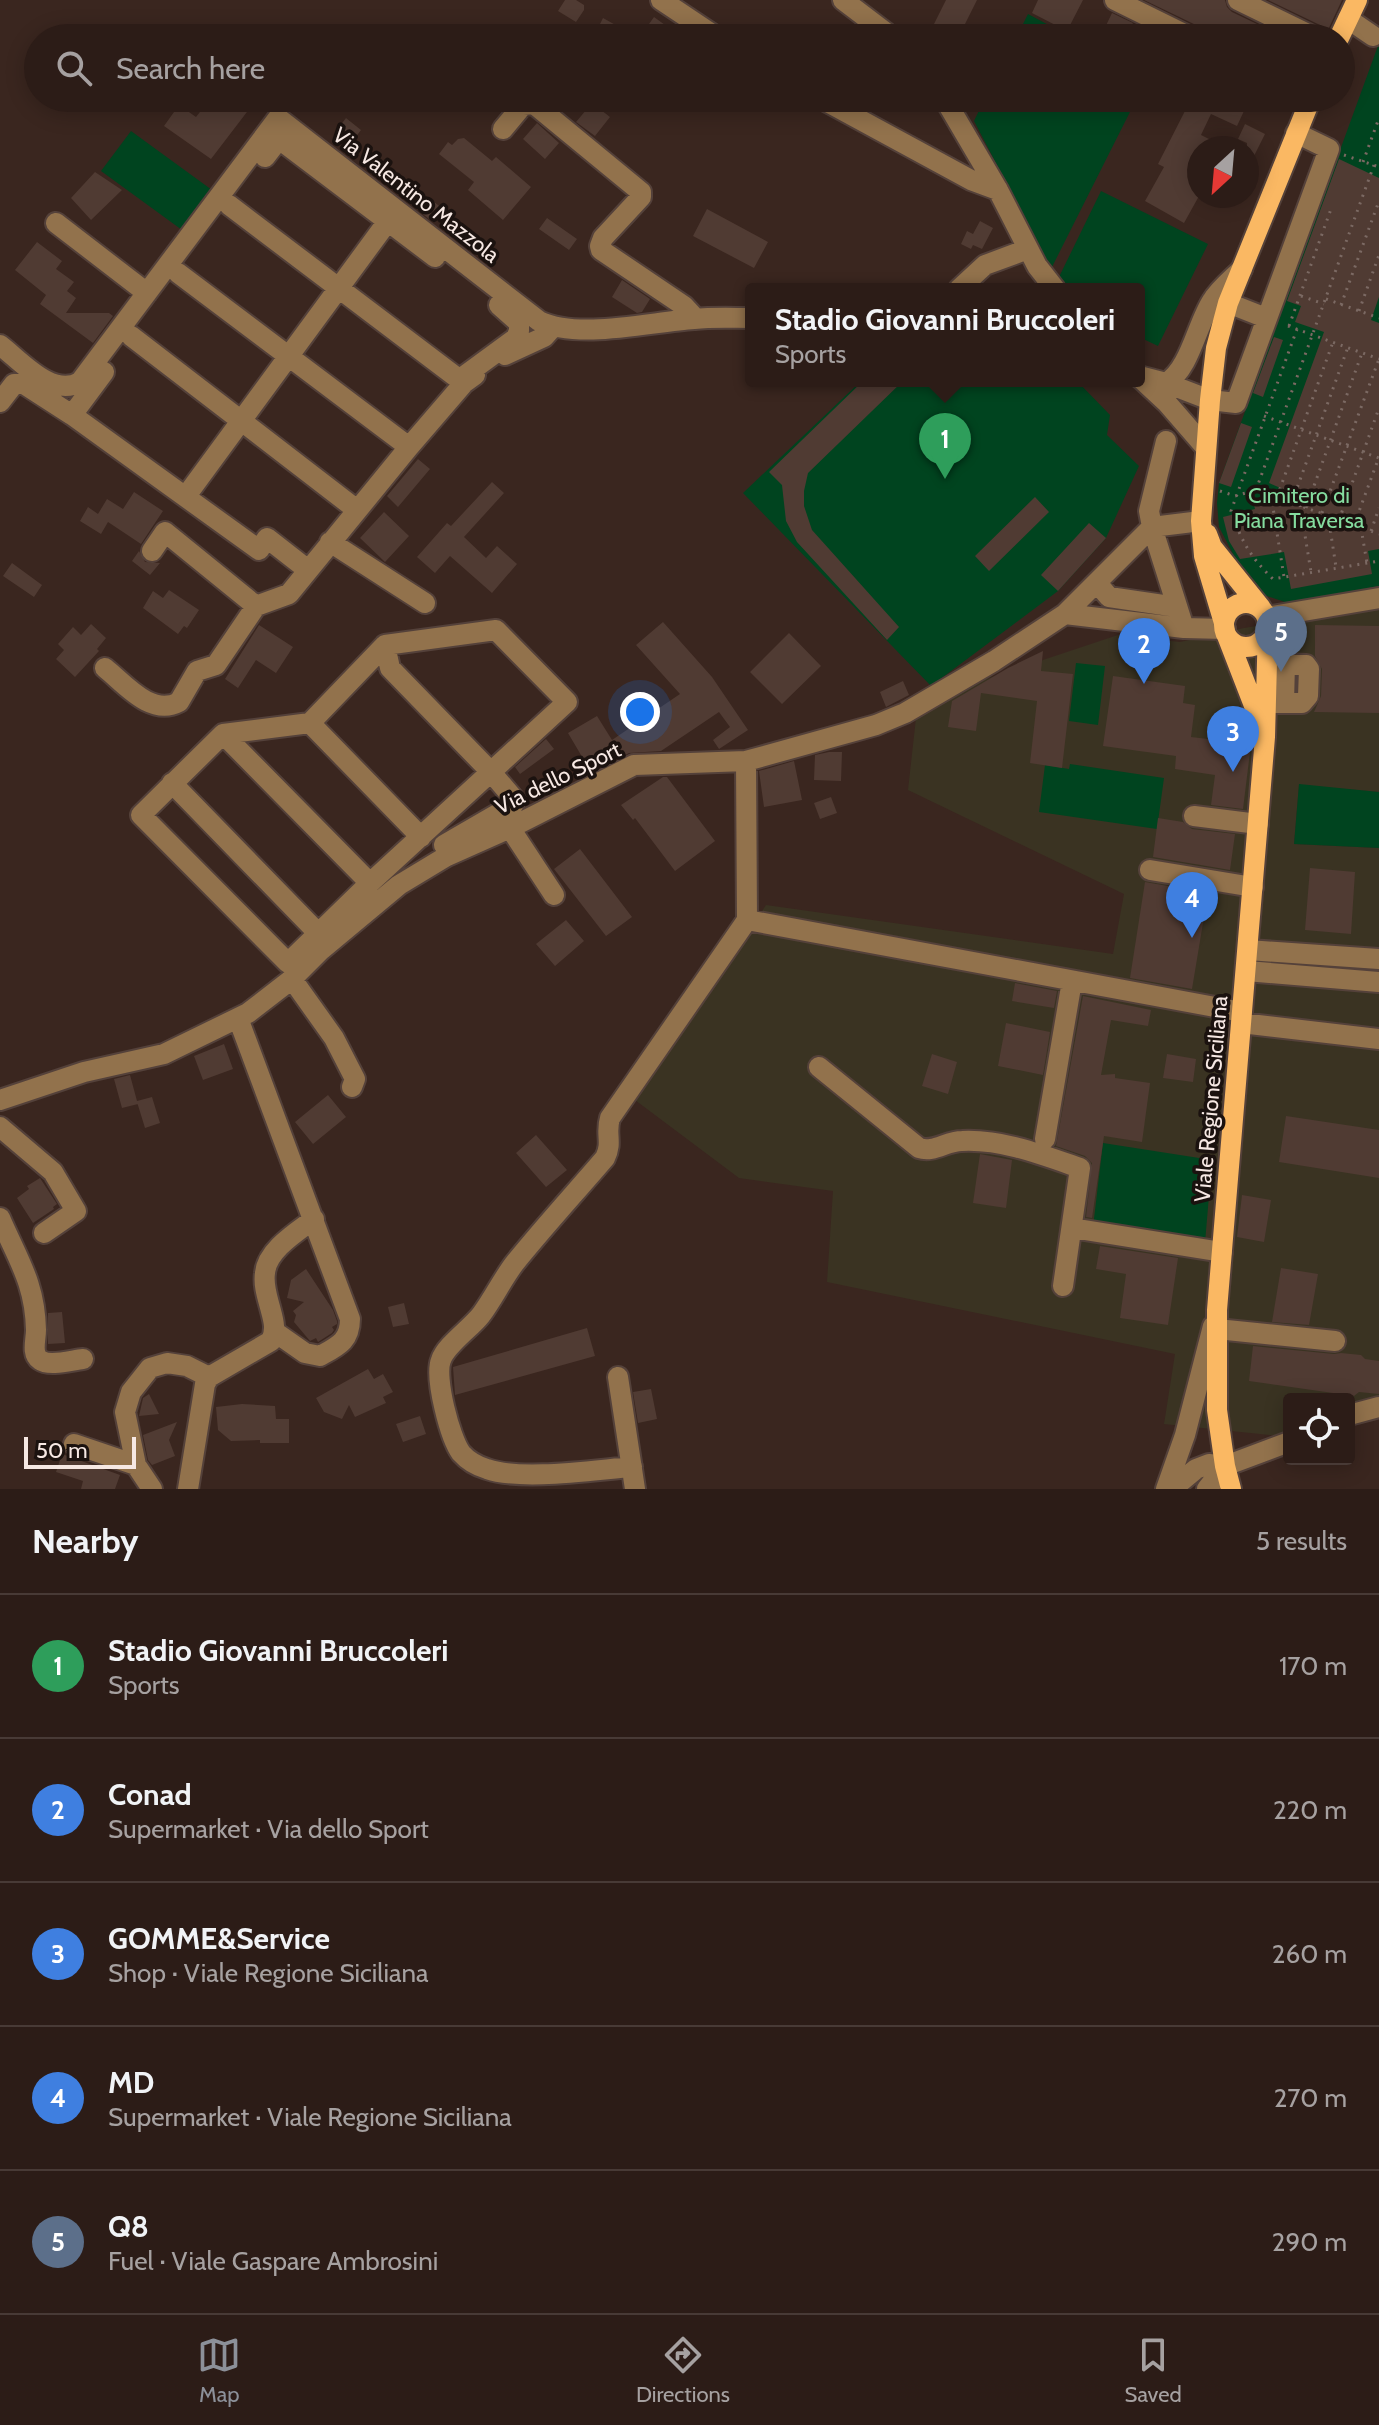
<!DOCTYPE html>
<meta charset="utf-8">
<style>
:root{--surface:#2c1c17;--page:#342520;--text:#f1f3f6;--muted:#a6a1a1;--line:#483a36;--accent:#8c9099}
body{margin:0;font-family:Cabin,sans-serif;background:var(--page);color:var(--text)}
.controls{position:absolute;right:24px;bottom:24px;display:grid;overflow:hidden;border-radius:8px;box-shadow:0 4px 20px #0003}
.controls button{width:72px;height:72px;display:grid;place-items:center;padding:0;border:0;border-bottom:2px solid var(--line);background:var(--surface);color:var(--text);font:40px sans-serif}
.compass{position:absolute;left:1187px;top:136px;width:72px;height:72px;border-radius:50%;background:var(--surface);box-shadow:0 4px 20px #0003;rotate:206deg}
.scale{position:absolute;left:24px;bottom:20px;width:112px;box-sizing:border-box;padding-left:8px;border:4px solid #f6e8e3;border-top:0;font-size:22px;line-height:28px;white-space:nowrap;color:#f6e8e3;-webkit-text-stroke:6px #1b120f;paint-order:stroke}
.you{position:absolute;left:640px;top:712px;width:28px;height:28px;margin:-20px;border:6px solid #fff;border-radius:50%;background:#1a73e8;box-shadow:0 0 0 12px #1a73e833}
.badge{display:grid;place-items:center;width:52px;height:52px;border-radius:50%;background:var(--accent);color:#fff;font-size:26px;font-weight:700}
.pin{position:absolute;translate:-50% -66px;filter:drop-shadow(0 2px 4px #0008)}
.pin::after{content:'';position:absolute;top:42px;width:28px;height:24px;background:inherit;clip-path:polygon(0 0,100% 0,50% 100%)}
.popup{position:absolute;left:745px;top:283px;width:400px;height:104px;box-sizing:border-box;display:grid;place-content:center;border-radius:8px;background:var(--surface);filter:drop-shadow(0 2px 6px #0005);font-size:26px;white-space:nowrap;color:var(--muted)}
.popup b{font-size:30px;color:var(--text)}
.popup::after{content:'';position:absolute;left:50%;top:100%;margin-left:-16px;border:16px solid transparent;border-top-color:var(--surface)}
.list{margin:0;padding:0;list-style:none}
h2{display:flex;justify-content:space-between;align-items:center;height:104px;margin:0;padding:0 32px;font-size:34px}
h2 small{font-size:26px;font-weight:400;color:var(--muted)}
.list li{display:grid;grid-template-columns:52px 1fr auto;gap:24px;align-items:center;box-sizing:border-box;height:144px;padding:0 32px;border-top:2px solid var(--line)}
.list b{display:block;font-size:30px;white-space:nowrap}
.list p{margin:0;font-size:26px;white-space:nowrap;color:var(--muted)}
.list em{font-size:26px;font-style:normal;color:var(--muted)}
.icon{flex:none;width:44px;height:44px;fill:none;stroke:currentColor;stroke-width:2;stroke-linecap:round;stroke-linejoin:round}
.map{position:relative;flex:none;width:1379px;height:1489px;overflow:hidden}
.search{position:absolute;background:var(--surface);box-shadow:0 4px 20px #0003;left:24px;right:24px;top:24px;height:88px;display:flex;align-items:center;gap:20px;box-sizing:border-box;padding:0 28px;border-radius:44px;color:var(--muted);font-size:30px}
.sheet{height:824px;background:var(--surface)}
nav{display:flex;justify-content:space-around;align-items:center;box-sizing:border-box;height:112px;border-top:2px solid var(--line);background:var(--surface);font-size:22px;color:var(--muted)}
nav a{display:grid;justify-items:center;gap:4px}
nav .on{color:var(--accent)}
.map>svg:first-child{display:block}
.industrial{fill:#3a3322}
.green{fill:#00441f}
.building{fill:#503b33}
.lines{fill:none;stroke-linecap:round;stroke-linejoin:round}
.minor-casing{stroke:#54413a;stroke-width:24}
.major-casing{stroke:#54413a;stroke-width:24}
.path{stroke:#7b6963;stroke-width:3;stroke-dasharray:2 6;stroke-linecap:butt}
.minor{stroke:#92724c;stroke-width:20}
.major{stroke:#fab863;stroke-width:20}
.labels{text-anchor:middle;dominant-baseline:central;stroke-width:7;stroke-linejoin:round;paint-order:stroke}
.street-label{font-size:22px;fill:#f6e8e3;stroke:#1b120f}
.park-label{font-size:22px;fill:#85dc9f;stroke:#1b120f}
</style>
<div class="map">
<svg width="1379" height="1489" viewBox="0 0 1379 1489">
<rect width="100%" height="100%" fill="#3a261f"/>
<!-- industrial -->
<path class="industrial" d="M1379,606V792L1299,785L1294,844L1379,848V1401L1349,1413V1399H1289V1437L1164,1424L1175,1354L827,1282L833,1191L739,1178L635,1100L766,905L1113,954L1124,894L908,790L916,718L983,680L1118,635L1180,642L1244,628Z"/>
<!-- green -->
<path class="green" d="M1028,14L1073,38H1016Z
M1379,43V586L1288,603L1264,595L1250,582L1242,571L1219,527L1217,503L1219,483Z
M985,98H1137L1051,269L974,121Z
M131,131L212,190L182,230L101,171Z
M1101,191L1208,244L1158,346L1139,337V289H1078L1058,279Z
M861,381H1077L1110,415L1107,435L1139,466L1106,538L1058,591L931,686L743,493Z
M1076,663L1105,666L1098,725L1069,721Z
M1070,764L1164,778L1157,829L1039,812L1045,765L1069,769Z
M1299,784L1379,792V848L1294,844Z
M1103,1143L1212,1160L1205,1243L1093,1227Z"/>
<!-- building -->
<path class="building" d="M565,0H576L584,5V10L576,22L558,11Z
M946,0H977L958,38H937L929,34Z
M1038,0H1083L1067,31L1032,13Z
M1144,0H1225L1227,7L1232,12L1286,38H1214L1204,33L1198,26Z
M1268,0H1342L1327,32L1322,26Z
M1112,13L1133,23L1125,38H1100Z
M654,17L683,38H603L595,34L603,18L639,38Z
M211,98H237L250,108L211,159L164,126L179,105L196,117Z
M1168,98H1250L1237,126L1211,114L1201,135L1227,148H1199V173L1197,172L1199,196L1184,223L1145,201L1164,167L1158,164L1187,107Z
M592,103L610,117L595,136L576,122Z
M346,118L361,130L352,142L336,131Z
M537,123L559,143L545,159L523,139Z
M1245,124L1265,134L1247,170V143L1238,139Z
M464,138L492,161L496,157L531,187L503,220L468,190L474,182L439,154L448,142L452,145L458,139Z
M1339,159L1379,178V297L1371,320L1379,323V549L1368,551L1372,574L1291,589L1284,552L1240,559L1229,541L1223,517L1255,509L1254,505L1297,495L1269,483L1324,332L1295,322L1301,306L1287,301Z
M95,172L122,190L91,220L71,198Z
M429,198L443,209L433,222L419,211Z
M707,209L768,242L754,268L693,236Z
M547,218L577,239L569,250L539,229Z
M980,221L993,228L982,249L973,245L971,249L961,244L967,231L973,234Z
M37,242L62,261L56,269L74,282L67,291L76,298L66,313H109L113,316L93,343L40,304L46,295L15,270Z
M622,280L650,299L642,312L637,313L612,297Z
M1274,337L1283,340L1263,397L1253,393Z
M863,381H903L808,473L804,491V506L812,530L899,627L887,640L797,542L786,521L782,485L769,472Z
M1241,423L1252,427L1231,487L1219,483Z
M418,459L430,469L398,507L387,496Z
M492,482L504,493L464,537L486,558L497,546L517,564L492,593L450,556L435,573L417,557L447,523L451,526Z
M134,492L163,511L141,544L108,522L101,534L80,521L88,507L98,514L107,499L123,509Z
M1035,497L1049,512L989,571L975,556Z
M384,512L409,536L385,562L360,538Z
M1089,523L1106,538L1058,591L1041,575Z
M139,551L145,562L160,563L150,575L132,561Z
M12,563L42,585L34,597L3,576Z
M169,590L199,610L187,628L184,626L178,634L143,608L153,591L163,598Z
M663,622L712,677L748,730L719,749L713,740L730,727L719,712L661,751L629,753L591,772L568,733L597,716L612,740L680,694L636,645Z
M91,624L106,638L97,649L99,651L75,677L56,659L64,650L58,644L73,627L81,635Z
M259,625L293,647L276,673L256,660L238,688L225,679Z
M1315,625L1379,626V713L1314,712L1321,696L1322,669L1315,656Z
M789,633L821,666L782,704L750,672Z
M1043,651L1041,671L1073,674L1062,768L1030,763L1037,701L981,693L976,731L948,727L952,701L1008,668Z
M1113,676L1185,686L1183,703L1195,705L1191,737L1251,744L1243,809L1211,805L1215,775L1175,769L1176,756L1103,746Z
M903,681L909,695L886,707L880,692Z
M546,739L554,749L520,774L515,767Z
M829,752H842L841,781L814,780L815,755Z
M794,761L802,800L764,807L759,771Z
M663,777H667L715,841L675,871L635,818L633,820L621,805Z
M831,797L837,813L820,819L814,803Z
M1158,818L1183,822L1192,829L1235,834L1230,870L1153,857Z
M580,849L632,917L606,936L554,869Z
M1310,868L1355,872L1351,934L1305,930Z
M1145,882L1208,893L1192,989L1130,978Z
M566,920L584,941L555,966L536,944Z
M1015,983L1057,991L1054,1008L1012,1001Z
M1083,996L1151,1010L1148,1026L1111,1020L1101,1075L1115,1074V1078L1150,1083L1142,1142L1104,1136L1092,1218L1086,1217L1092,1163L1085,1156L1056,1146Z
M1006,1023L1050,1032L1043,1075L998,1066Z
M224,1044L233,1069L203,1080L194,1056Z
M932,1054L957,1062L948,1094L922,1086Z
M1167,1054L1196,1059L1193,1082L1163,1078Z
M130,1075L137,1101L152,1097L160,1123L145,1128L137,1102L138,1104L122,1108L114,1079Z
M328,1095L346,1117L313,1144L295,1122Z
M1286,1116L1379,1130V1178L1279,1162Z
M536,1135L567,1170L546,1187L516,1153Z
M980,1154L1012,1160L1006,1208L973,1203Z
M40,1178L57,1204L53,1207L54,1209L33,1223L17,1198L29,1189L27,1186Z
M1242,1195L1271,1200L1264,1242L1237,1237Z
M1100,1246L1178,1258L1168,1325L1120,1318L1126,1274L1096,1269Z
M1281,1268L1318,1274L1309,1325L1272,1322Z
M306,1269L333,1310L337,1321V1324L332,1327L334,1330L332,1333L318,1342L316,1338L310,1341L294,1322L296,1315L293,1311L304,1302L287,1298L291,1280Z
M404,1303L409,1324L393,1327L388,1307Z
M62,1312L65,1343L48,1344V1313Z
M587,1328L595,1356L455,1395L453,1367Z
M1253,1346L1334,1354L1341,1353L1361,1355L1365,1359L1379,1361V1394L1359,1392L1354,1396L1249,1381Z
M368,1369L374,1379L383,1374L393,1392L383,1397L386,1403L355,1417L349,1405L342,1419L324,1412L316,1398Z
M651,1389L657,1419L638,1423L633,1392Z
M149,1394L159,1414L139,1416L143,1398Z
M242,1404L275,1406L276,1419H289V1443H260V1440L231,1441L218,1430L216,1407Z
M420,1416L426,1434L403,1442L396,1424Z
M177,1422L169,1440L175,1456L152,1465L148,1460L143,1435Z
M62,1454L120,1475L115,1489H81L83,1481L56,1472Z"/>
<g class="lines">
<defs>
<path id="minor" d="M661,0L718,38
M843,0L893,38
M1115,0L1192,38
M1238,0L1316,38
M1348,19L1373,36
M820,98L971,180L998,190
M944,98L998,190L1037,266L1055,289
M503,129L523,105L534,104L641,192V197L603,238L600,246L601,250L684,306L696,319
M265,157L279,139L435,257
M229,205L464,383
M56,223L147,293
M178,273L409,447
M959,289L985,265L1028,249
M1228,303L1266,318
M131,336L357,510
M0,345C21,361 52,398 80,382L278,118L539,321C579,340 650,322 694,319C713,317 732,318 751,318
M505,355L544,337L553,327
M1139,376L1166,383L1210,400L1236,403L1329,149L1296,133
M1139,377L1167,403L1206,448
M460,379L516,338L519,331V323L499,305
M1166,383C1190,369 1197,324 1212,301C1219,289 1232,279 1242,269
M0,402L14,384H24L72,415L259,550L267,538L308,570
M72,415L104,372
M1166,441L1149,511L1152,527L1184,628
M186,496L388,221
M330,542L425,603
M152,551L165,532L256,606
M1097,583L1109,597L1177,607
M1065,614L1184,628L1225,629
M1267,617L1379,598
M496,630L567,702L370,883L288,963L141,815L223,734L310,723L385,645Z
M385,645L390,668L491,772L514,799L513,805L444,845
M105,668C125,684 151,717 179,702L197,671L216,665L256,606L289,594L409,447L464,383L475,375
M1267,703H1302L1308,696L1309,669L1306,665L1267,663
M1284,703L1285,663
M310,723L421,837
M223,734L370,883
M172,783L318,933
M1194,816L1258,824
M510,828L554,895
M1150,870L1253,887
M747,920L1242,1012
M1248,950L1379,959
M1246,971L1379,982
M292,979L334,1038L355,1079L352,1087
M238,1018L350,1319C350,1341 338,1346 320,1356L305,1353L275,1332
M1241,1023L1379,1039
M819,1067L919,1148C934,1153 946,1141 962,1141C1002,1139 1043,1155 1080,1168L1063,1286
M0,1100L84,1072L164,1054L248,1013L292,979L321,950L399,885L447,856L510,828L634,765L746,761L876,725L905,713L994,661L1065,614L1152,527L1201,521
M0,1127L53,1172L76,1211L44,1233
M1045,1139L1072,981
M0,1218C18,1260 35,1283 36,1330C36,1340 31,1354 40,1360C50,1367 72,1360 83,1359
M1072,1228L1222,1252
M1217,1329L1335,1341
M618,1377L635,1489
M1349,1415L1379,1407
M74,1444L136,1465
M632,1467C594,1470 521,1481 487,1469C477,1466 468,1461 461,1453C450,1438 434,1377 441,1360C446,1345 470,1329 481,1315C493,1299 502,1280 514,1264C543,1228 575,1193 605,1158C613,1142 605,1134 610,1118L747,920L746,761
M152,1489L136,1465L125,1412L131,1392L150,1368L167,1363L187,1366L209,1377
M188,1489L205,1384L209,1377L271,1341C276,1330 274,1322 271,1311C268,1299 263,1286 265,1273C267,1250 297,1232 314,1219
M1166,1489L1185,1435L1213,1326
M1172,1489L1196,1469L1209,1464L1225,1466L1289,1442
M1207,1489L1225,1466"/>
<path id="major" d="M1339,38L1357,0
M1207,534L1212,547L1261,608
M1224 625a22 22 0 1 1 44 0a22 22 0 1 1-44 0Z
M1224,623L1204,556L1201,521L1210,400L1216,348L1228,303L1311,98
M1227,636L1263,729
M1231,1489L1225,1466L1217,1410V1310L1265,737L1268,624"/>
</defs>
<!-- minor casing -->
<use href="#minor" class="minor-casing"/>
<!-- major casing -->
<use href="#major" class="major-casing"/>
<!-- path -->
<path class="path" d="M1344,155L1379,167
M1363,162L1379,118
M1301,296L1324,304
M1326,299L1379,318
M1341,305L1379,201
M1359,311L1379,255
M1288,326L1379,359
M1289,326L1331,209
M1297,329L1231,511C1241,540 1250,557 1273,579L1379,561
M1264,416L1379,458
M1256,490L1374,165
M1220,491L1235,496L1256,490L1379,534
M1271,495L1284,577
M1277,497L1333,342
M1292,502L1348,347
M1300,505L1311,572
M1306,508L1362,353
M1322,513L1379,359
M1328,515L1336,567
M1339,520L1379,408
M1354,525L1379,457
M1361,528L1367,563
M1371,531L1379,508"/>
<!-- minor -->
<use href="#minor" class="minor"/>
<!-- major -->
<use href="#major" class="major"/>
</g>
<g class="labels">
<!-- street labels -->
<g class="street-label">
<text transform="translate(416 195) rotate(38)">Via Valentino Mazzola</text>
<text transform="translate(558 778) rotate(-26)">Via dello Sport</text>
<text transform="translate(1211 1099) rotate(-85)">Viale Regione Siciliana</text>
</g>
<!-- park labels -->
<g class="park-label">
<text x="1299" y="495">Cimitero di<tspan x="1299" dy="25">Piana Traversa</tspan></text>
</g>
</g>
</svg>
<div class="controls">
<button><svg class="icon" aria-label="locate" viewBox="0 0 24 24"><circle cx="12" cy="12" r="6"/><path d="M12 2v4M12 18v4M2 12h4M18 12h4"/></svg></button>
</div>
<svg class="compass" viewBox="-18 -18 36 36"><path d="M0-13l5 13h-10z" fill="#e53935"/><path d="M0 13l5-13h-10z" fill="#a6a1a1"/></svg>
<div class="scale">50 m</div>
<div class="you"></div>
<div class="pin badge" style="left:945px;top:479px;background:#2e9e5b">1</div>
<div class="popup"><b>Stadio Giovanni Bruccoleri</b>Sports</div>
<div class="pin badge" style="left:1144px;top:684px;background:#3f7fe0">2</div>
<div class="pin badge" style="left:1233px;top:772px;background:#3f7fe0">3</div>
<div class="pin badge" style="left:1192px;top:938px;background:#3f7fe0">4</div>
<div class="pin badge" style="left:1281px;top:672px;background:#5c6f8a">5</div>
<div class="search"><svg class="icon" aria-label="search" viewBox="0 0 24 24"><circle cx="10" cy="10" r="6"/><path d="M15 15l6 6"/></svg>Search here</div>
</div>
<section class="sheet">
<h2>Nearby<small>5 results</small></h2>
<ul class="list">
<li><span class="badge" style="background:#2e9e5b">1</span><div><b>Stadio Giovanni Bruccoleri</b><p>Sports</p></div><em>170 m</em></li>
<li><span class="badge" style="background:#3f7fe0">2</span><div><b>Conad</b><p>Supermarket · Via dello Sport</p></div><em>220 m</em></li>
<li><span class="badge" style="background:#3f7fe0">3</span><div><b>GOMME&amp;Service</b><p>Shop · Viale Regione Siciliana</p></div><em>260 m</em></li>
<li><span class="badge" style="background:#3f7fe0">4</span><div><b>MD</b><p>Supermarket · Viale Regione Siciliana</p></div><em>270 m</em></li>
<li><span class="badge" style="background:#5c6f8a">5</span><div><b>Q8</b><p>Fuel · Viale Gaspare Ambrosini</p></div><em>290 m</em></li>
</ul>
</section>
<nav>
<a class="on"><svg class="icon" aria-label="map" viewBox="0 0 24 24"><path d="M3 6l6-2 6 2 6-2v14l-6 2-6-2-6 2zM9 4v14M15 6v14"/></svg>Map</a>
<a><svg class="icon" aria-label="directions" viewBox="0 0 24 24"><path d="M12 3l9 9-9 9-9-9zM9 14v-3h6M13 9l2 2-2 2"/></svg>Directions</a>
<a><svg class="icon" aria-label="saved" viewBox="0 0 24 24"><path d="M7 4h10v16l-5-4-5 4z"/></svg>Saved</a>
</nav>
